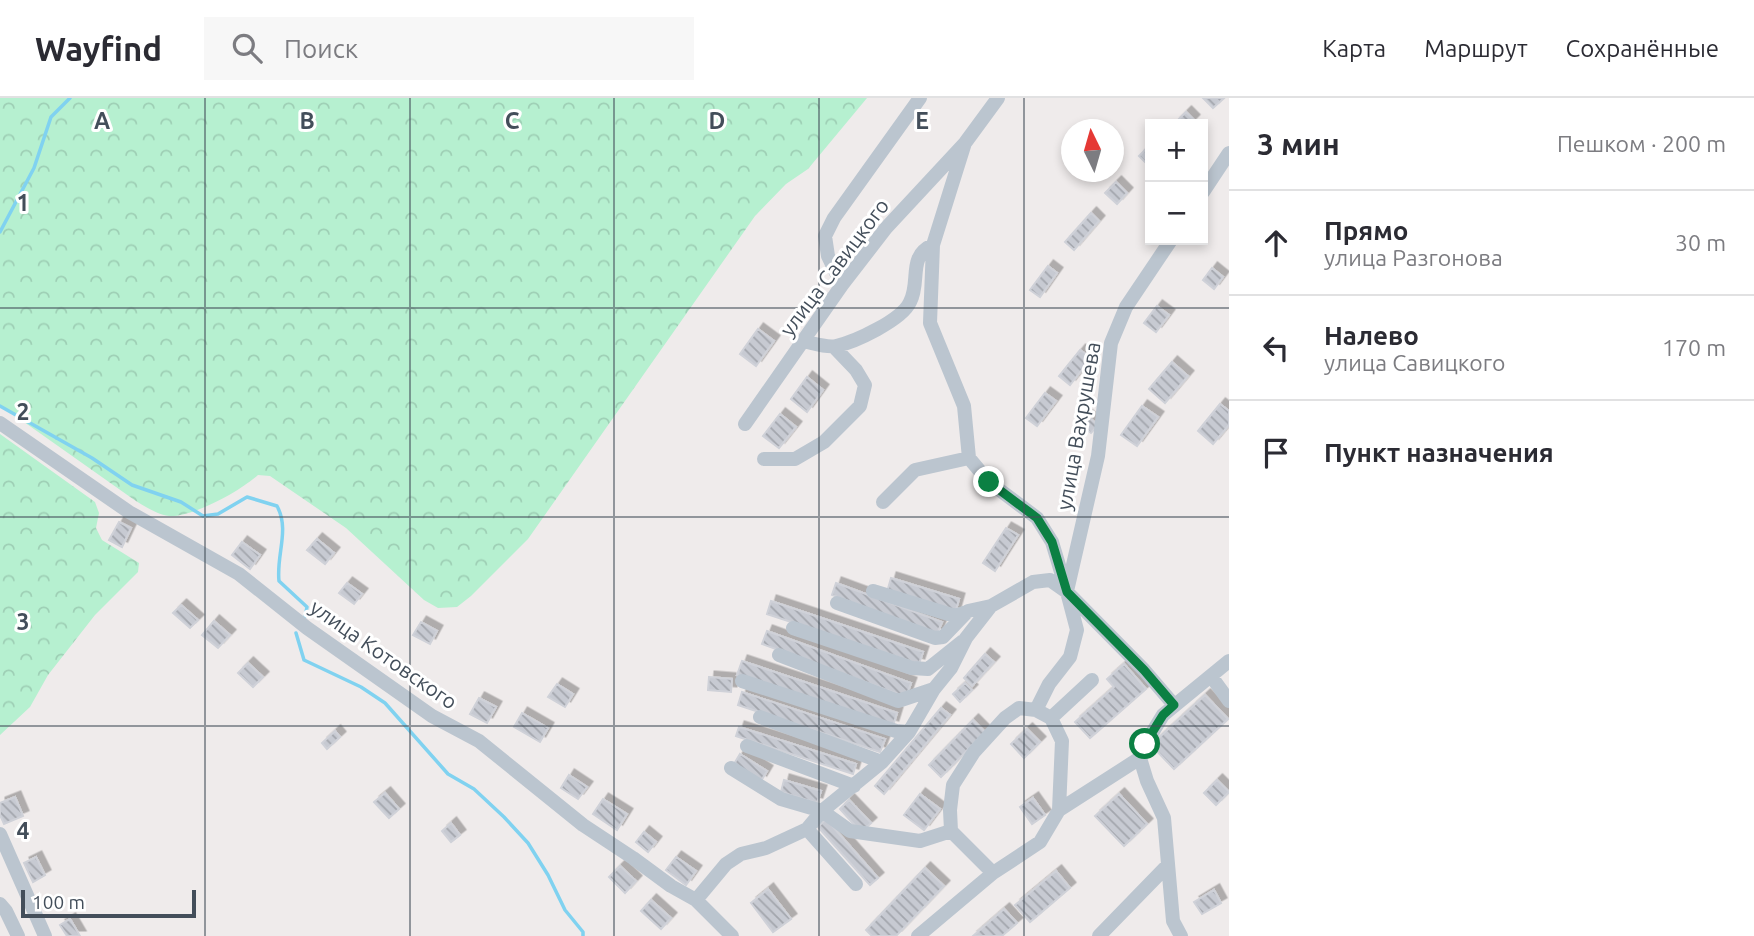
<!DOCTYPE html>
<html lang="ru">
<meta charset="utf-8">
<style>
:root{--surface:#fff;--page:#f7f7f7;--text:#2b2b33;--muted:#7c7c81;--line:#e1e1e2}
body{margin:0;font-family:Ubuntu,sans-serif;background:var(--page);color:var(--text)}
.controls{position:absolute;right:21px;top:21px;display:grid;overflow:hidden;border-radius:0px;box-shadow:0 4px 10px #0003}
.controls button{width:63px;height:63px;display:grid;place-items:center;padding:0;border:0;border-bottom:2px solid var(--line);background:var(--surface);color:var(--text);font:35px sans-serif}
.compass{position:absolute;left:1061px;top:21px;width:63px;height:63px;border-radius:50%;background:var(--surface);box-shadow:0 4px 10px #0003;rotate:355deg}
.scale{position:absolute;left:21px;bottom:18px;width:175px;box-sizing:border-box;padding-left:7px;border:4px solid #434e5a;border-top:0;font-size:19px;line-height:24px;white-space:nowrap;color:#434e5a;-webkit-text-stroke:5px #fff;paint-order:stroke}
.stop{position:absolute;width:21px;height:21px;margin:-16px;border:5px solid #0b8043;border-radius:50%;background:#fff}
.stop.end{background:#0b8043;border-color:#fff;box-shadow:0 2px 7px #0008}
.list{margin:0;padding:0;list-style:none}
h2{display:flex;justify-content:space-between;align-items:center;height:91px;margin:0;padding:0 28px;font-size:30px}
h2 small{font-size:23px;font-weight:400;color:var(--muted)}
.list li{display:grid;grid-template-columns:46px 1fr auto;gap:21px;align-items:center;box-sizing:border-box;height:105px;padding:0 28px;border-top:2px solid var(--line)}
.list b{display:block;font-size:26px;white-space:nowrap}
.list p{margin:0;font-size:23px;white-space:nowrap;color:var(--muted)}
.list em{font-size:23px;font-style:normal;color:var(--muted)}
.icon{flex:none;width:38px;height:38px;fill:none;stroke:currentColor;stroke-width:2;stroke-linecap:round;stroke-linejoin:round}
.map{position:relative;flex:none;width:1229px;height:838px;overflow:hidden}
header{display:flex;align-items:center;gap:42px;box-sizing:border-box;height:98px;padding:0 35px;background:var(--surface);border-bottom:2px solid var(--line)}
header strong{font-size:33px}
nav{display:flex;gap:38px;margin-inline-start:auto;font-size:24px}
.search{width:490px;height:63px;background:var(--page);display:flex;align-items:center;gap:18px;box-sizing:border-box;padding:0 24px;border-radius:0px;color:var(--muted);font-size:26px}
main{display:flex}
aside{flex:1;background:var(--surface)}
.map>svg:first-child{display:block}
.forest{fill:url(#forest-crowns)}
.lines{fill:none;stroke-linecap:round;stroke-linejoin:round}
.stream{stroke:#80d2f0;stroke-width:3.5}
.building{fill:url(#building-back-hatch);stroke:#cfd1d8;stroke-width:2;filter:url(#shadow)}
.minor{stroke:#bbc5cf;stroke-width:14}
.route{stroke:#0b8043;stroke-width:9}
.grid{fill:none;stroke:#434e5a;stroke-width:2;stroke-opacity:0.55}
.labels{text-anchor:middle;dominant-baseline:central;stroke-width:6;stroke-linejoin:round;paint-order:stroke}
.street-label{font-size:21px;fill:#434e5a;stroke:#fff}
.grid-label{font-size:23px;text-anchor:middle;font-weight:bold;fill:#434e5a;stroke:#fff;stroke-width:6;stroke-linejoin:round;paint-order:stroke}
</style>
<header>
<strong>Wayfind</strong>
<div class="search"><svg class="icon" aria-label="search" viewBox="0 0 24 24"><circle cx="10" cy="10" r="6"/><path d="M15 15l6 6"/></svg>Поиск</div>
<nav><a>Карта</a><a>Маршрут</a><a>Сохранённые</a></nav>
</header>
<main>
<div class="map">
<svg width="1229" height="838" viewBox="0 0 1229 838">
<defs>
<pattern id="forest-crowns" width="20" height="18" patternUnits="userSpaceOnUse" patternTransform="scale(1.75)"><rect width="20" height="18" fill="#b6f0d0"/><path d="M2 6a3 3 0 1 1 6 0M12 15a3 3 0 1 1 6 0" fill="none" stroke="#9ecfb5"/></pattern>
<pattern id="building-back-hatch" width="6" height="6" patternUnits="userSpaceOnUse" patternTransform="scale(1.75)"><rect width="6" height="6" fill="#c7cad2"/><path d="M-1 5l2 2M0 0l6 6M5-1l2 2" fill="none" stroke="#a3a6ad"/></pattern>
<filter id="shadow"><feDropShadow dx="5.5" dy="-5.5" stdDeviation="0" flood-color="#0004"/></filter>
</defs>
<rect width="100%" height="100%" fill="#efebeb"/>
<!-- forest -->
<path class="forest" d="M0,0H867L808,71L786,86L755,118L528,441L471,498L457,509L438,510L424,502L346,430L270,378L258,377C240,393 198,416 174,418C160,419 144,408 133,401L0,307Z
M0,336L95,404L99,415L96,430L102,442L139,465L138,474L95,517L48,577L30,609L0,637Z"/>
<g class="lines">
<!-- stream -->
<path class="stream" d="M0,134L34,70L51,19L70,0
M0,308L92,360L132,387L181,404L203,418L218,416L247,399L277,408C290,432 276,457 279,483L307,509L305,519
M296,535L304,562L361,589L385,605L448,676L474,691L504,719L528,745L548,777L565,812L583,834V838"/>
</g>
<!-- building -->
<path class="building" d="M1203,0H1224L1213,10Z
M1186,14L1194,22L1190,26H1177L1175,25Z
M1149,48L1150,50V69L1139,58Z
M1116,84L1127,95L1117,106L1105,95Z
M1091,115L1099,123L1074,152L1065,144Z
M1048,168L1057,175L1040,199L1030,192Z
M1212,170L1223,179L1214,191L1203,182Z
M1157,208L1169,217L1156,234L1144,225Z
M758,231L774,243L756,268L740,256Z
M1080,252L1091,260L1070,287L1059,278Z
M1172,264L1188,278L1165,305L1149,291Z
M807,279L823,292L807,314L791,301Z
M1045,295L1056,303L1037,328L1026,320Z
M1220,306L1229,313V327L1213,346L1198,333Z
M1142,308L1158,319L1137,348L1121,337Z
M1084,315L1098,327L1091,335L1077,324Z
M780,316L796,329L779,350L763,338Z
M119,424L131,430L122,449L109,442Z
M1006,430L1018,437L995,473L983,465Z
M317,441L334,455L325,466L307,452Z
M242,444L260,457L250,471L232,457Z
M891,480L959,501L955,515L887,494Z
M347,485L362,496L354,506L339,495Z
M836,485L942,524L937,536L832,497Z
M771,503L923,554L919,566L767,516Z
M181,507L198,522L190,530L173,515Z
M214,523L230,537L218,550L202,537Z
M421,524L437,533L430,546L413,537Z
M767,533L911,585L906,599L762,546Z
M985,556L994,564L972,588L964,580Z
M742,563L897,615L893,628L737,577Z
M248,565L263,579L253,589L238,575Z
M1124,566L1146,591L1090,640L1075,624L1114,589L1107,581Z
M709,579L732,581L731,594L708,592Z
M965,585L972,592L960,604L953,596Z
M557,586L573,596L565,609L548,599Z
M742,594L885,641L880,654L738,607Z
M1205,597L1228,621L1174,671L1151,647Z
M479,600L496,609L487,625L470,616Z
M941,610L950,617L884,696L875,688Z
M522,615L548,630L540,644L514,629Z
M973,622L985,634L941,679L929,667Z
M739,629L856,666L853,676L736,638Z
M1027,631L1040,644L1024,660L1011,646Z
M335,633L340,639L327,651L322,645Z
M740,656L767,673L761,683L734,666Z
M569,677L587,689L578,701L561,690Z
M784,682L821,693L817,705L781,694Z
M1217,682L1229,694L1216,707L1204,695Z
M385,695L399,711L389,720L374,704Z
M920,696L940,711L924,732L904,717Z
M1119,696L1147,726L1124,748L1095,718Z
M15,699L23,718L4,726L0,717V705Z
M1033,700L1045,717L1032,726L1020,709Z
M603,701L627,716L617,732L593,716Z
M849,702L871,725L861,734L840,711Z
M826,721L878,780L870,787L818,729Z
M451,725L460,737L451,744L442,733Z
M644,734L656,744L648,754L636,744Z
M36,759L45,777L33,784L24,765Z
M676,759L696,773L686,787L666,772Z
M620,768L636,783L625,795L609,779Z
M925,770L944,788L896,838H872L866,832Z
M1056,773L1070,790L1030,824L1015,807Z
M768,791L791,821L773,834L751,805Z
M1214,792L1221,805L1202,816L1194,804Z
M651,802L671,820L661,831L641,813Z
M1004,811L1017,825L1002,838H973Z
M70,821L80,838H67L60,827Z"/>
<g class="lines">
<!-- minor -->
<path class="minor" d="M965,45L933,147L930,225L964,308L969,360L989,384L1037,420L1052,444L1067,494L1144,572L1174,607
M1203,94L1229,55
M842,187L828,158L825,138L834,120L920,0
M803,243C813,245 826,250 836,248C855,244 902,222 910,204C921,183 907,158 933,147
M0,325L129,414L239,476L307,530L432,618L479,643L583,727L633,760L671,788L696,802L732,838
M745,326L842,187L886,130L965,45L998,0
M764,361H795L824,344L860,308L865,287L856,272L834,249
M883,404L915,372L969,360
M873,493L955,518L967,514
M1067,493L1098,358L1111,245L1126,209L1171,142
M837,505L935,540L943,539L968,513L991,508
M793,530L912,570L928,571L963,543
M779,557L898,603L934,591
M1211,578L1229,603
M742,583L896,633L909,634
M760,619L882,664
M1051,620L1092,582
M747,648L854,688
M731,670L781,701L822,713L850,733L920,743L951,733
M807,731L856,786
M0,736L45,838
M993,775L951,733L950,712L953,687L974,654L1005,620L1019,610L1036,612L1051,620L1062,643L1059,712
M696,802L726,766L741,756L766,750L807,731L822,713L882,664L909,634L934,591L951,570L966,540L991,508L1033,484L1050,482L1067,494L1077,532L1070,559L1049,586L1036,612
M0,806L6,813L18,838
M918,838L993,775L1040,744L1059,712L1140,660
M1099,838L1167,768
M1181,838L1173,823L1164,720L1147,683L1140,660L1141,653L1163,617L1229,563"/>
</g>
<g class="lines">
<!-- route -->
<path class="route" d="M989,384L1037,420L1052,444L1067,494L1144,572L1174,607L1163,617L1145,646"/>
</g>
<!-- grid -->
<path class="grid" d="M205,0V838M410,0V838M614,0V838M819,0V838M1024,0V838M0,210H1229M0,419H1229M0,628H1229"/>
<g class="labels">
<!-- street labels -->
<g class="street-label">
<text transform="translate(834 169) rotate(-53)">улица Савицкого</text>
<text transform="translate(1078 328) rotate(-80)">улица Вахрушева</text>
<text transform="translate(384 556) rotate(35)">улица Котовского</text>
</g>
</g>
<g class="grid-label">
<text x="102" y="31">A</text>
<text x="307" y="31">B</text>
<text x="512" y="31">C</text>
<text x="717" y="31">D</text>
<text x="922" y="31">E</text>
<text x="23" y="113">1</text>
<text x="23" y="322">2</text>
<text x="23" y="532">3</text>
<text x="23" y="741">4</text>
</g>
</svg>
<div class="controls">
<button>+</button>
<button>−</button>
</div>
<svg class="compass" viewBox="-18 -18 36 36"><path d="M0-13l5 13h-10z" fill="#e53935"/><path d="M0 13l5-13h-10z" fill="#7c7c81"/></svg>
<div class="scale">100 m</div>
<div class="stop" style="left:1145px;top:646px"></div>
<div class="stop end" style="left:989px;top:384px"></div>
</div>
<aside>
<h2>3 мин<small>Пешком · 200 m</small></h2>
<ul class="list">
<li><svg class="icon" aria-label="ahead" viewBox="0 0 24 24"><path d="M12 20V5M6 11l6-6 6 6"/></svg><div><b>Прямо</b><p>улица Разгонова</p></div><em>30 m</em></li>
<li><svg class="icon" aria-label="left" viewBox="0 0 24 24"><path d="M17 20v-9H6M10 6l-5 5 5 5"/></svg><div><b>Налево</b><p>улица Савицкого</p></div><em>170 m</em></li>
<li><svg class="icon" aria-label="arrive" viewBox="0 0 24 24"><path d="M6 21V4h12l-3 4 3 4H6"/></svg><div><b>Пункт назначения</b></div></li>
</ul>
</aside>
</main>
